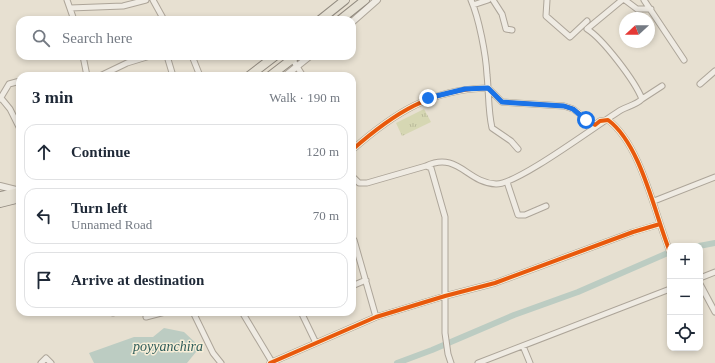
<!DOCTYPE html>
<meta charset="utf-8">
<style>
:root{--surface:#fff;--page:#f2f2f3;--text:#1f2937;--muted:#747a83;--line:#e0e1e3}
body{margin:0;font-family:"Times New Roman",serif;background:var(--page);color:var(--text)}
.controls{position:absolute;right:12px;bottom:12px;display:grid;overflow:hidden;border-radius:8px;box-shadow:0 2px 6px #0003}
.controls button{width:36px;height:36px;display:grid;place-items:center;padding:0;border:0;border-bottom:1px solid var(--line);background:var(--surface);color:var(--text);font:20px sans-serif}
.compass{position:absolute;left:619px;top:12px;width:36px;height:36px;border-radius:50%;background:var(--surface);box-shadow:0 2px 6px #0003;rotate:249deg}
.stop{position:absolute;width:12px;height:12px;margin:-9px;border:3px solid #1a73e8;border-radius:50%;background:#fff}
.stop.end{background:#1a73e8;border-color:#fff;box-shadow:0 1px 4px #0008}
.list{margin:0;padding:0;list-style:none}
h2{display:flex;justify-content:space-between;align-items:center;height:52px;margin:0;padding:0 16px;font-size:17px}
h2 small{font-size:13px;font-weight:400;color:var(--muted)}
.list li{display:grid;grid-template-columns:26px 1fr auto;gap:12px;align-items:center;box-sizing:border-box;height:56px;margin:0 8px 8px;padding:0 8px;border:1px solid var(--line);border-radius:12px}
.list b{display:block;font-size:15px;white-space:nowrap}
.list p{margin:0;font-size:13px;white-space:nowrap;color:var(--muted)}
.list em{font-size:13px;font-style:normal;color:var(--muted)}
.icon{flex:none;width:22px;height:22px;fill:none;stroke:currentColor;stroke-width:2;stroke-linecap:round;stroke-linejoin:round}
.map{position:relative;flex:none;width:715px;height:363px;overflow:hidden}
.search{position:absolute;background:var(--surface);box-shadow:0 2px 6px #0003;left:16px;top:16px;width:340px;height:44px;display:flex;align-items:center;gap:10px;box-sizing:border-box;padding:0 14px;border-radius:12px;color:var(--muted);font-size:15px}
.panel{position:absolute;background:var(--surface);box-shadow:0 2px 6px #0003;left:16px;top:72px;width:340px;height:244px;border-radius:12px}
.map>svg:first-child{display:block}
.park{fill:url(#park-tufts)}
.water{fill:#bcccc2}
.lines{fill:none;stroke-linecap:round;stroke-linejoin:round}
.canal{stroke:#bcccc2;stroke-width:6}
.minor-casing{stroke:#ada599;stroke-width:7}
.tertiary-casing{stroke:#ada599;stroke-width:8}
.primary-casing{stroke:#928b80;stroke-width:10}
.minor{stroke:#efebe3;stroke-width:5}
.tertiary{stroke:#efebe3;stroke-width:6}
.primary{stroke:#e6e1d4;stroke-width:8}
.cycleway-casing{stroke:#f7eed8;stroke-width:6}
.cycleway{stroke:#e8590c;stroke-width:4}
.route{stroke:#1a73e8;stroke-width:5}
.labels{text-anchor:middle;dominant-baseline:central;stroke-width:3;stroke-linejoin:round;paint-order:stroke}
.water-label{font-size:14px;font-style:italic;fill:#2f5d5a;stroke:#f7eed8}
</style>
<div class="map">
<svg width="715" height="363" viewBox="0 0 715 363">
<defs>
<pattern id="park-tufts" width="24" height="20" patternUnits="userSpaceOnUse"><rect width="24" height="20" fill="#d6d7b3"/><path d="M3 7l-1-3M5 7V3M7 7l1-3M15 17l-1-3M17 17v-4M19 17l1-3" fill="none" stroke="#b9b99a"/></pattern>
</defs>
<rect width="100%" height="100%" fill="#e7e0d1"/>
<!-- park -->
<path class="park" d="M424,109L431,122L402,136L396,123Z"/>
<!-- water -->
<path class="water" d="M164,328L184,332L200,347L187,363H94L89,353L134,337H153Z"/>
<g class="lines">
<!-- canal -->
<path class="canal" d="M699,246L715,243
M397,363L432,350L514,315L578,292L670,252"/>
<defs>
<path id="minor" d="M67,0L74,20
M153,0L164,20
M471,0C479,18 486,55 487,75C489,93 488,110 492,128L511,141L518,149
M493,0L502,14L506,29L512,30
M547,0L546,16L570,37L587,21
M625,0L637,9H651
M644,0L684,60
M473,5L488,0
M70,8L123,6L146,0
M83,56L87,76
M167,56L173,76
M192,56L200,76
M291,57L303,76
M100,76L127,63L150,56
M700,84L715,71
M1,98L10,109L20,129
M0,99L9,84L20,81
M642,99L662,86
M352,150C394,113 431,89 488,88L502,102L564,106L573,109L595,125L600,121L608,120C641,144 655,215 670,252
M426,166C458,151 467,183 496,184C517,185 598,124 621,110C628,106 636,105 642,99C635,81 603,39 587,29L622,0
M352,176L359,183H367L426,166L431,168L445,217V333L448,354L451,363
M507,182L518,215H525L546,206
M654,201L715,177
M354,240L376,317
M700,278L715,272
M700,284L715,312
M352,286L366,280
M113,312V313
M193,312L213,353L221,363
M242,312L272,362
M301,312L316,343
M146,317L165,312
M523,346L530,363
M41,363L46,358L51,363
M270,363L376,317L445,296L495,283L633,232L660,224
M478,363L670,289"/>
<path id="tertiary" d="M352,22L377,0
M285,76L310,56
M0,186L20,191"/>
<path id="primary" d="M320,20L345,0
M340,20L365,0
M249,76L275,56
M270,76L296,56
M0,196L20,192
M0,203L20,198"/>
</defs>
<!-- minor casing -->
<use href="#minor" class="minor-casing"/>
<!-- tertiary casing -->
<use href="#tertiary" class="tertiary-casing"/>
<!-- primary casing -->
<use href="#primary" class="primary-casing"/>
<!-- minor -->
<use href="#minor" class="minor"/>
<!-- tertiary -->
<use href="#tertiary" class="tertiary"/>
<!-- primary -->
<use href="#primary" class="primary"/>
<defs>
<path id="cycleway" d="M352,150C394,113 431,89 488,88L502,102L564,106L573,109L595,125L600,121L608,120C641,144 655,215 670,252
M270,363L376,317L445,296L495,283L633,232L660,224"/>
</defs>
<!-- cycleway casing -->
<use href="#cycleway" class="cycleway-casing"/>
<!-- cycleway -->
<use href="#cycleway" class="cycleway"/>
</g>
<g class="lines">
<!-- route -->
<path class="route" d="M428,98L465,89L488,88L502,102L564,106L573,109L586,120"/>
</g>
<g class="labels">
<!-- water labels -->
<g class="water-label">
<text x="168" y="346">poyyanchira</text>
</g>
</g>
</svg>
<div class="controls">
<button>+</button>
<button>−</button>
<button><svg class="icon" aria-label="locate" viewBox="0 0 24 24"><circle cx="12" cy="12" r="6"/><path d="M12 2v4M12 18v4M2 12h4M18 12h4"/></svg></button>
</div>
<svg class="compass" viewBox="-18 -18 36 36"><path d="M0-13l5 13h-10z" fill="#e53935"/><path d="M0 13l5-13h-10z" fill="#747a83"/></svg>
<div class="stop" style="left:586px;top:120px"></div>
<div class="stop end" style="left:428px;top:98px"></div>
<div class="search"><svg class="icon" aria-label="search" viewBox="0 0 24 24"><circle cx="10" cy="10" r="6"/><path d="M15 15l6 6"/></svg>Search here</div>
<section class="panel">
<h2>3 min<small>Walk · 190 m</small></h2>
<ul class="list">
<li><svg class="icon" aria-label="ahead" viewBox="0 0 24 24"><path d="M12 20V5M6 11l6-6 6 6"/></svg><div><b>Continue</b></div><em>120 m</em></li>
<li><svg class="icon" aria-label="left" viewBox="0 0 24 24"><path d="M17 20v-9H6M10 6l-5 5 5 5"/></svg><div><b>Turn left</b><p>Unnamed Road</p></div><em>70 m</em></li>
<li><svg class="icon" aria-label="arrive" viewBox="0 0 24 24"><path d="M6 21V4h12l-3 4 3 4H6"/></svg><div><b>Arrive at destination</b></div></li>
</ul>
</section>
</div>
